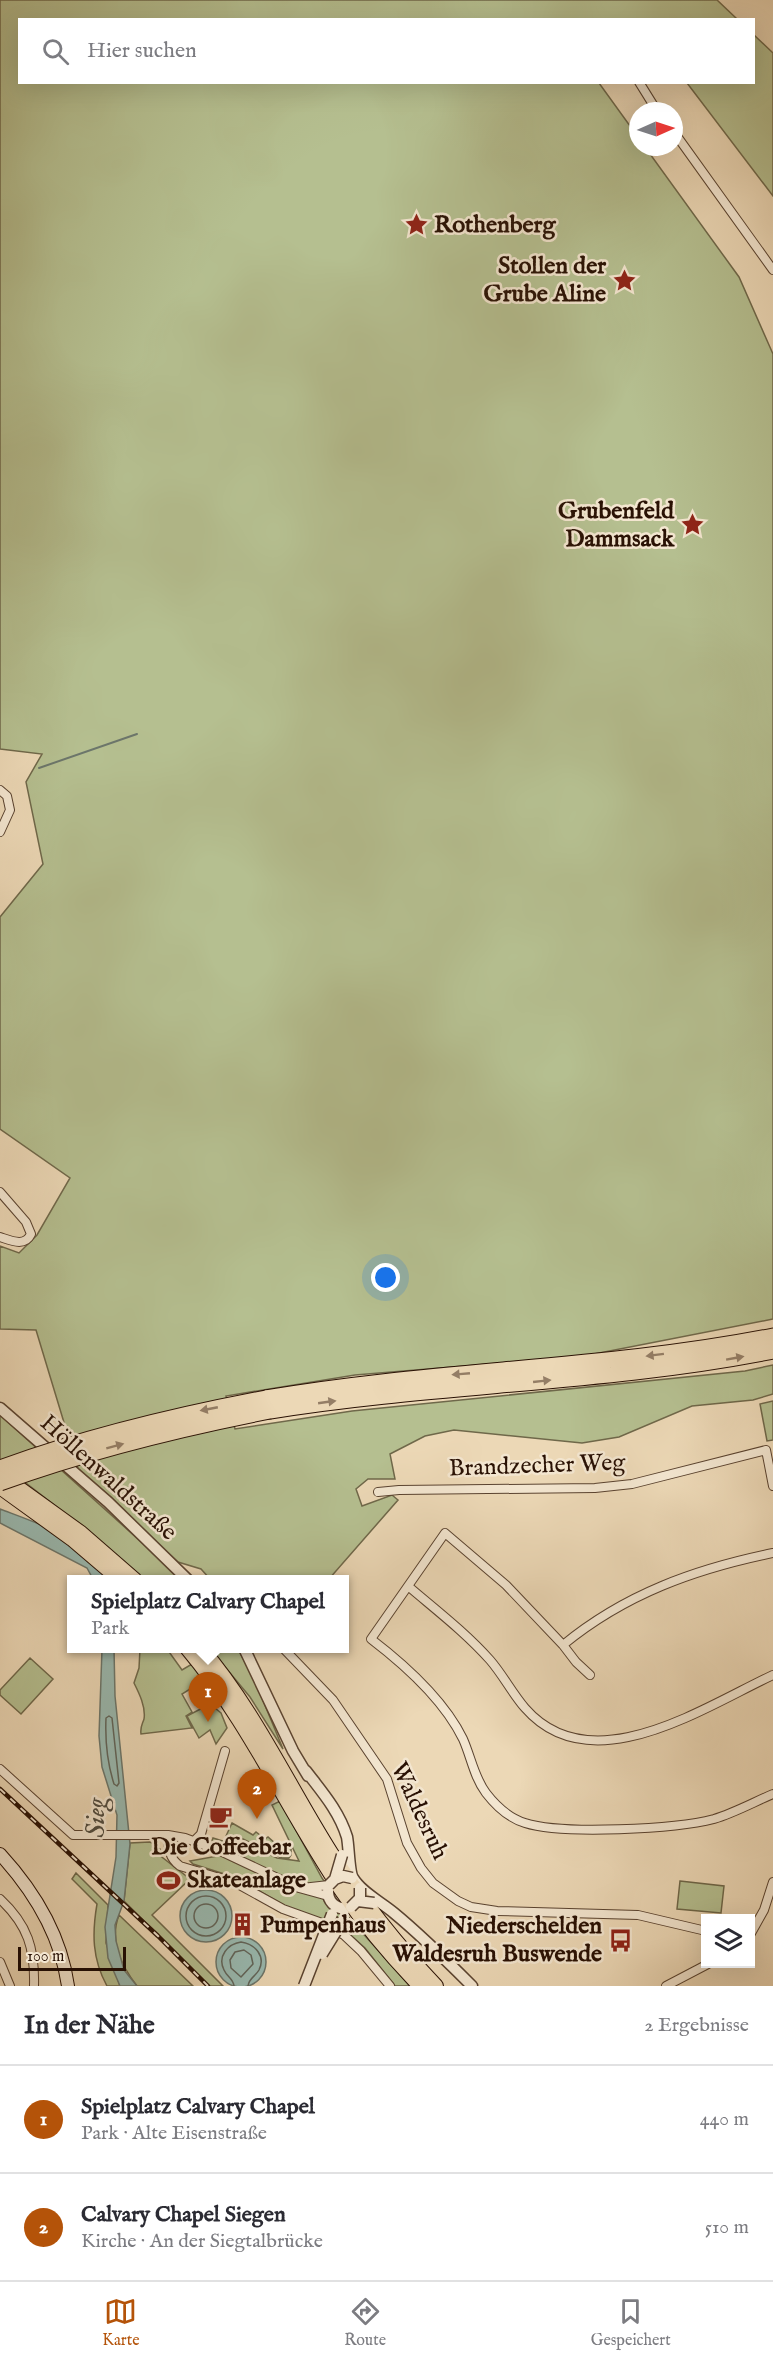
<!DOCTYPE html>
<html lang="de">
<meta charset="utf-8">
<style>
:root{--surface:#fff;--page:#f7f7f7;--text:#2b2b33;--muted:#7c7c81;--line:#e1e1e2;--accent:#b45309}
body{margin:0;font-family:"IM FELL English",serif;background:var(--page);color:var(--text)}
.controls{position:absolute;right:18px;bottom:18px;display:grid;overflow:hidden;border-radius:0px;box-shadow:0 6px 24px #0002}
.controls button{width:54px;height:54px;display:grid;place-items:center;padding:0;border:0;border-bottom:2px solid var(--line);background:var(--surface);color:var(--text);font:30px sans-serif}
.compass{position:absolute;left:629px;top:102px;width:54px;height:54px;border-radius:50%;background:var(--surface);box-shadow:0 6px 24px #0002;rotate:87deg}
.scale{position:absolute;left:18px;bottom:15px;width:108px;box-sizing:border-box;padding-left:6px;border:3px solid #291104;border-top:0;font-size:16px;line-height:21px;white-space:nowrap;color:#291104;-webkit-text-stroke:4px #f3e6d0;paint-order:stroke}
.you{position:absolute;left:386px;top:1278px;width:21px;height:21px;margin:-15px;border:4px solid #fff;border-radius:50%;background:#1a73e8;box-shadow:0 0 0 9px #1a73e833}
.badge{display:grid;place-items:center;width:39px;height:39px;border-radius:50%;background:var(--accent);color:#fff;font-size:20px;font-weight:700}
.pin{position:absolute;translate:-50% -50px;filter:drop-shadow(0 2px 3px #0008)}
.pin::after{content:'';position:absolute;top:32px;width:21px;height:18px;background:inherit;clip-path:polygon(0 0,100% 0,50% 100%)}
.popup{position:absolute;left:67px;top:1575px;width:282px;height:78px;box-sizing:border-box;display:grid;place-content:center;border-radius:0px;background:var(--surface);filter:drop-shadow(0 2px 4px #0005);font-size:20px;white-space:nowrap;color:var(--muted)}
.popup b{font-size:22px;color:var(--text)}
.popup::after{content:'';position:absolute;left:50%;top:100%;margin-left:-12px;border:12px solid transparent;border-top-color:var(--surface)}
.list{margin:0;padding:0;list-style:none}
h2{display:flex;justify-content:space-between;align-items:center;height:78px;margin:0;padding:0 24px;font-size:26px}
h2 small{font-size:20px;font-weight:400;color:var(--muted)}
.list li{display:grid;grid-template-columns:39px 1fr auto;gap:18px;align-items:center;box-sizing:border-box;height:108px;padding:0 24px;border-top:2px solid var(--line)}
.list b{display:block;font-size:22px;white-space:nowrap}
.list p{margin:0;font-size:20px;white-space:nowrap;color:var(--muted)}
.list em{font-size:20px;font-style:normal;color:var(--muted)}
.icon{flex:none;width:33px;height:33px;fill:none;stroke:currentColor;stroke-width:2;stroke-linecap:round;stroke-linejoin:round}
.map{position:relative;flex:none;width:773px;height:1986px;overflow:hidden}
.search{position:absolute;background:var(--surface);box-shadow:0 6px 24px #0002;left:18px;right:18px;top:18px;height:66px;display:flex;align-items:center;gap:15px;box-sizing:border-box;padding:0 21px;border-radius:0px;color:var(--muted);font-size:22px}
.sheet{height:294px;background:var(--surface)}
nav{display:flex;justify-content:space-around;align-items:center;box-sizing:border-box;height:84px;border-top:2px solid var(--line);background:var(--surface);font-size:16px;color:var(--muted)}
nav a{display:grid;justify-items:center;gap:3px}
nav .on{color:var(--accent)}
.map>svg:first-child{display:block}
.green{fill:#b5bf90;stroke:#6f684a;stroke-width:1.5}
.water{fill:#99b9b0;stroke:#6c766b;stroke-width:1.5}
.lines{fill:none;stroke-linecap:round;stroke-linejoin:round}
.shore{stroke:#61655a;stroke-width:1.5}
.stream{stroke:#6c766b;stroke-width:2}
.minor-casing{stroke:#5a4330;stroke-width:10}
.tertiary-casing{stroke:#5a4330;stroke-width:13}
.secondary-casing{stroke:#291104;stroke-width:14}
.trunk-casing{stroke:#291104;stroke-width:16}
.motorway-casing{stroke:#291104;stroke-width:17}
.minor{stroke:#f3e6d0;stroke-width:8}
.tertiary{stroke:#f3e6d0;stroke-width:10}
.secondary{stroke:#f3e6d0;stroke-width:12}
.trunk{stroke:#ecd8b6;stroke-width:14}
.motorway{stroke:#ecd8b6;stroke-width:15}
.rail-casing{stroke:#291104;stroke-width:4.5}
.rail{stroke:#f3e6d0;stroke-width:2;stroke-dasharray:7;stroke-linecap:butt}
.tertiary-bridge-casing{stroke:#5a4330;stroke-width:13;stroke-linecap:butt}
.motorway-bridge-casing{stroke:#291104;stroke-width:17;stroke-linecap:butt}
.tertiary-bridge{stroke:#f3e6d0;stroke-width:10}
.motorway-bridge{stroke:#ecd8b6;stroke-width:15}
.oneway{fill:#947e66}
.labels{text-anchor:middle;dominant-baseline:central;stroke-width:5;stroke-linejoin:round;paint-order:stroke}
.poi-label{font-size:24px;font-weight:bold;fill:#291104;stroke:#f3e6d0;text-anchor:start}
.street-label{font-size:24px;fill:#291104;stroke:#f3e6d0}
.water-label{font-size:26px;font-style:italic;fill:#504c40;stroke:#f3e6d0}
</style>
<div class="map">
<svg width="773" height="1986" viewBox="0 0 773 1986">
<rect width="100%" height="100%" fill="#ecd8b6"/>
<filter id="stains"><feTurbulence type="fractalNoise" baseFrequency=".00333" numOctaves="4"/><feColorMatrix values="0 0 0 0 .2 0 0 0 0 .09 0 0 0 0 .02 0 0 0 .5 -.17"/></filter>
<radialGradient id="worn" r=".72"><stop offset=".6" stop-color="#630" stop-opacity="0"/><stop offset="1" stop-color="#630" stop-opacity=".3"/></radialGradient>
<!-- green -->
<path class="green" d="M0,0H717L737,19L20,20V82L599,83L638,137V147H645L739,277L773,354V1319L584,1356L355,1375L226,1396L235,1429L352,1411L745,1371L773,1365V1394L753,1400L692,1406L619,1437L582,1443L454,1430L425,1436L390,1454L395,1479H368L356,1489L362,1506L392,1495L398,1500L329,1579H210L201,1569L178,1562L79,1472L36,1330L0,1329V1246L19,1253L37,1235L70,1178L0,1129V917L43,864L26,782L42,754L0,749Z
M754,35L773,53V196L687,83L754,82Z
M773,1401V1440L767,1441L760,1404Z
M0,1415L178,1575L182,1579H143L57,1507L0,1463Z
M140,1649H167L182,1670L192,1664L214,1694L216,1703L208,1702L198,1684L182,1694L192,1712L186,1716L192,1728L141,1734C140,1727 142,1725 144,1719C146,1707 139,1693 134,1683L139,1668Z
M210,1649H238L255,1681L283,1749L250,1697Z
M30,1658L53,1679L21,1714L0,1695V1690Z
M210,1704L221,1713L227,1728L216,1744L210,1730L199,1738L187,1716Z
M280,1801L322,1878L350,1919L410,1986H395L365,1948L347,1932L285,1906L237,1878L193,1864L190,1861L218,1856L212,1841L213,1838L245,1848L251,1846L277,1858L299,1861L272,1805Z
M232,1823L253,1835L256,1832L265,1839L268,1837L276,1844L291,1849V1855L289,1858H282L239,1837L226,1836Z
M150,1842L160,1849L158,1854L190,1879L152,1915L223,1986H209L124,1901L130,1843Z
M76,1873L108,1905L106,1943L120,1986H107C92,1959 92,1933 97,1904L72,1879Z
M680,1881L724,1886L721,1913L677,1909Z
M119,1915L193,1986H137C121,1965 109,1941 119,1915Z"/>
<!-- water -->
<path class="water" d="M0,1509C34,1522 98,1542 108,1579H93L87,1568L0,1523Z
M102,1649H114L115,1696L130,1844L124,1901L115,1925L116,1941L124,1970L137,1986H120L108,1958L105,1927L116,1857L117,1815L102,1767L99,1736Z
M180 1916a26 26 0 1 1 52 0a26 26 0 1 1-52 0Z
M216 1962a25 25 0 1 1 50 0a25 25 0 1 1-50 0Z"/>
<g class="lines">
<!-- shore -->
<path class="shore" d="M109,1716L112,1718L119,1783L117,1786L114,1784C107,1762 105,1741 106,1718Z
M186 1916a20 20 0 1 1 40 0a20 20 0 1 1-40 0Z
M194 1916a12 12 0 1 1 24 0a12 12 0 1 1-24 0Z
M244,1950L251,1955L253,1964L241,1977L231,1968L230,1960L235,1952Z
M234,1986C233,1978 227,1977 224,1970C217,1956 228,1944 241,1942C255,1944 266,1956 259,1970C255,1977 249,1978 248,1986"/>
<!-- stream -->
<path class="stream" d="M39,768L137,734"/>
<defs>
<path id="minor" d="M639,82L657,111
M674,132L773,270
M0,790L7,796L10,810L0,832
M0,1192L26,1222L31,1234C25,1247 12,1241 0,1237
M378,1492L399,1490L595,1488L632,1484L766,1450L773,1486
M773,1553C695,1569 625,1594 563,1645L506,1585L445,1533L371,1639C405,1665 444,1700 463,1739C471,1757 474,1777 486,1793C496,1806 509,1818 525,1823C562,1835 676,1829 714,1819C734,1813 754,1802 773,1794
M408,1586C436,1610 465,1632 490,1660C503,1675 512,1693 525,1708C591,1784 704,1707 773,1675
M563,1645L576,1662L590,1675
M283,1648L333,1700L387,1779L407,1843L421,1868L433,1883L458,1901L471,1907L497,1911L638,1915L706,1931
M0,1769L73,1835H168L185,1838L220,1851L299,1888L328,1896
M168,1835C168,1848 169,1858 180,1866L236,1883L283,1909L322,1923L344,1935L361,1951L390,1986
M194,1841L201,1834L225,1751
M302,1888L329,1885
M0,1899C28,1925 35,1949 34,1986
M750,1935L764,1910L773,1882
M0,1962L10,1986
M666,1986L708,1964"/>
<path id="tertiary" d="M0,1408L108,1502L188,1580
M244,1648L293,1751L308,1776
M306,1771C322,1792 339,1811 347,1837C349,1847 349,1872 353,1878C361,1892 381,1902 394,1913C422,1936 447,1961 472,1986
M329,1885C325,1900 335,1912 351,1907"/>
<path id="secondary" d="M0,1854C34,1891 61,1936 68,1986"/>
<path id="trunk" d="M2,1476L81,1533L135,1580
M0,1487L72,1539L120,1580
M187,1648C250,1723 288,1811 342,1891C365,1925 392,1957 420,1986
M201,1648C254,1710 288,1785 331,1853C362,1901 397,1945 436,1986"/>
<path id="motorway" d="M266,1398C434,1369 606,1369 773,1336
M270,1411C437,1384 607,1384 773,1351"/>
</defs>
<!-- minor casing -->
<use href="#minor" class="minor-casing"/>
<!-- tertiary casing -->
<use href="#tertiary" class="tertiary-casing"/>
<!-- secondary casing -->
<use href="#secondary" class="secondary-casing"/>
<!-- trunk casing -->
<use href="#trunk" class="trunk-casing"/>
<!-- motorway casing -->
<use href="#motorway" class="motorway-casing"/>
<!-- minor -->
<use href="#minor" class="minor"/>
<!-- tertiary -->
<use href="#tertiary" class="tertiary"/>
<!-- secondary -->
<use href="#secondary" class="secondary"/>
<!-- trunk -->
<use href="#trunk" class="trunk"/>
<!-- motorway -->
<use href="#motorway" class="motorway"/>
<defs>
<path id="rail" d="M0,1789L158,1936L208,1986"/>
</defs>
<!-- rail casing -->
<use href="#rail" class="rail-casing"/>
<!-- rail -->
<use href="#rail" class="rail"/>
<defs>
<path id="tertiary-bridge" d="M335,1879L343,1876L352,1878
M329,1885L335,1879L342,1855
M358,1901L374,1903
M351,1907L360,1898V1888
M322,1954L343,1920
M304,1986L332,1914"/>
<path id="motorway-bridge" d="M0,1468C87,1436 176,1415 266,1398
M0,1483C88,1451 178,1429 270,1411"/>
</defs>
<!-- tertiary-bridge casing -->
<use href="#tertiary-bridge" class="tertiary-bridge-casing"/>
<!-- motorway-bridge casing -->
<use href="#motorway-bridge" class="motorway-bridge-casing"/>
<!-- tertiary-bridge -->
<use href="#tertiary-bridge" class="tertiary-bridge"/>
<!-- motorway-bridge -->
<use href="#motorway-bridge" class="motorway-bridge"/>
</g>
<!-- one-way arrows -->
<defs><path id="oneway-solid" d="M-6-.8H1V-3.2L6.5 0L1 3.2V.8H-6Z" transform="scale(1.5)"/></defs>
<g class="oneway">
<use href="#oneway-solid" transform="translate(655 1355) rotate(173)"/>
<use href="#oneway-solid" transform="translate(735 1358) rotate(-10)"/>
<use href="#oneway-solid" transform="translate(461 1374) rotate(175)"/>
<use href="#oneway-solid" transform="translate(542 1381) rotate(-6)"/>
<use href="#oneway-solid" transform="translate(327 1402) rotate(-8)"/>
<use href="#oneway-solid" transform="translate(209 1409) rotate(169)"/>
<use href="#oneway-solid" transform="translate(115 1446) rotate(-15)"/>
</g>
<!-- icons -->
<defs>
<symbol id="sight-bare" viewBox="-9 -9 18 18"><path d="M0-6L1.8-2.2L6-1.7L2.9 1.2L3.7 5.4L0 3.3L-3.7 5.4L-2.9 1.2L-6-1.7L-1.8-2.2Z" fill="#8f2418" stroke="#f3e6d0" stroke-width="2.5" paint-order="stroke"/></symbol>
<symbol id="cafe-bare" viewBox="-9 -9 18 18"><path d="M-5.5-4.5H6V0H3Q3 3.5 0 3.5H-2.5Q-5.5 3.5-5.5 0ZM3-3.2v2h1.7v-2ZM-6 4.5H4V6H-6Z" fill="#8f2418" stroke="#f3e6d0" stroke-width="2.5" paint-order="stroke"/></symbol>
<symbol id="stadium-bare" viewBox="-9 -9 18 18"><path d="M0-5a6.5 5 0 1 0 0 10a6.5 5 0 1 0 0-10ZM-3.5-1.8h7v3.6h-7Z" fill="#8f2418" stroke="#f3e6d0" stroke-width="2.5" paint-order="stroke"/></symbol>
<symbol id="building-bare" viewBox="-9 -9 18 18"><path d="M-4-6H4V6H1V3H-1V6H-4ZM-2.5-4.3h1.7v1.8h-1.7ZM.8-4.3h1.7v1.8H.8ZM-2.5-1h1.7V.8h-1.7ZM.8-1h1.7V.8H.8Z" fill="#8f2418" stroke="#f3e6d0" stroke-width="2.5" paint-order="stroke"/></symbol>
<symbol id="bus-bare" viewBox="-9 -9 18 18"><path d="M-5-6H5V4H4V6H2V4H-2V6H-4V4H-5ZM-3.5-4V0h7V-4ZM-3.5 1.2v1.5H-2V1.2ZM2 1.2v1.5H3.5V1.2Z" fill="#8f2418" stroke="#f3e6d0" stroke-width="2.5" paint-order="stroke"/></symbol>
</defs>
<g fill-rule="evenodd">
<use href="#sight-bare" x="400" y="208" width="33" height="33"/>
<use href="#sight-bare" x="608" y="264" width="33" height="33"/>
<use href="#sight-bare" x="676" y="508" width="33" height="33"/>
<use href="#cafe-bare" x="204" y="1800" width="33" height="33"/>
<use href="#stadium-bare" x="152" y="1864" width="33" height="33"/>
<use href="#building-bare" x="226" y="1908" width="33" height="33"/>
<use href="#bus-bare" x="604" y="1924" width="33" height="33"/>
</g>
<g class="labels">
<!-- poi labels -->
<g class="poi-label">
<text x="434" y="225">Rothenberg</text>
<text x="606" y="266" text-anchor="end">Stollen der<tspan x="606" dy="28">Grube Aline</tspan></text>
<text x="674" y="511" text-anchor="end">Grubenfeld<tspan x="674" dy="28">Dammsack</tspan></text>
<text x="221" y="1847" text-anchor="middle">Die Coffeebar</text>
<text x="187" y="1880">Skateanlage</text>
<text x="260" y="1925">Pumpenhaus</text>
<text x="602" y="1926" text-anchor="end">Niederschelden<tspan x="602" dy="28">Waldesruh Buswende</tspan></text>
</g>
<!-- street labels -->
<g class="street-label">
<text transform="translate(537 1466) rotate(-2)">Brandzecher Weg</text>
<text transform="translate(108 1478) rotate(42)">Höllenwaldstraße</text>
<text transform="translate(419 1811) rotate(65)">Waldesruh</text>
</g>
<!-- water labels -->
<g class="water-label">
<text transform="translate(96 1818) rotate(-90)">Sieg</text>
</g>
</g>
<rect width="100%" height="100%" filter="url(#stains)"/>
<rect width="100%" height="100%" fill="url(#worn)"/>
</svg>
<div class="controls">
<button><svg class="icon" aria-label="layers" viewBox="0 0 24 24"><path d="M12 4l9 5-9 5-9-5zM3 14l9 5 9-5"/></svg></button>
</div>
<svg class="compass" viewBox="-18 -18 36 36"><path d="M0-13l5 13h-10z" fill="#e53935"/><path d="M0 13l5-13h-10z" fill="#7c7c81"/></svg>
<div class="scale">100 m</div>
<div class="you"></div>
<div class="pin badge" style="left:208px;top:1722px">1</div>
<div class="popup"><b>Spielplatz Calvary Chapel</b>Park</div>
<div class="pin badge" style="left:257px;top:1819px">2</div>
<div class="search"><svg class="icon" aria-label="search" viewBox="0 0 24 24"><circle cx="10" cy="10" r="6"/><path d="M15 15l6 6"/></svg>Hier suchen</div>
</div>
<section class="sheet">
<h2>In der Nähe<small>2 Ergebnisse</small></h2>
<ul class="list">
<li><span class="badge">1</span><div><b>Spielplatz Calvary Chapel</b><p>Park · Alte Eisenstraße</p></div><em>440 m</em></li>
<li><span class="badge">2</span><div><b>Calvary Chapel Siegen</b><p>Kirche · An der Siegtalbrücke</p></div><em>510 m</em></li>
</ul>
</section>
<nav>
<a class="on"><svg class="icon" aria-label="map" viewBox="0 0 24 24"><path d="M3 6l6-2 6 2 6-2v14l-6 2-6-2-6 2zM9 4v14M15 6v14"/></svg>Karte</a>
<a><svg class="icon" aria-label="directions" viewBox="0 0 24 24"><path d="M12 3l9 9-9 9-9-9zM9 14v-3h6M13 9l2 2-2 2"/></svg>Route</a>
<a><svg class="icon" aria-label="saved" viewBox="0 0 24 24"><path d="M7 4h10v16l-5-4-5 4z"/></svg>Gespeichert</a>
</nav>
